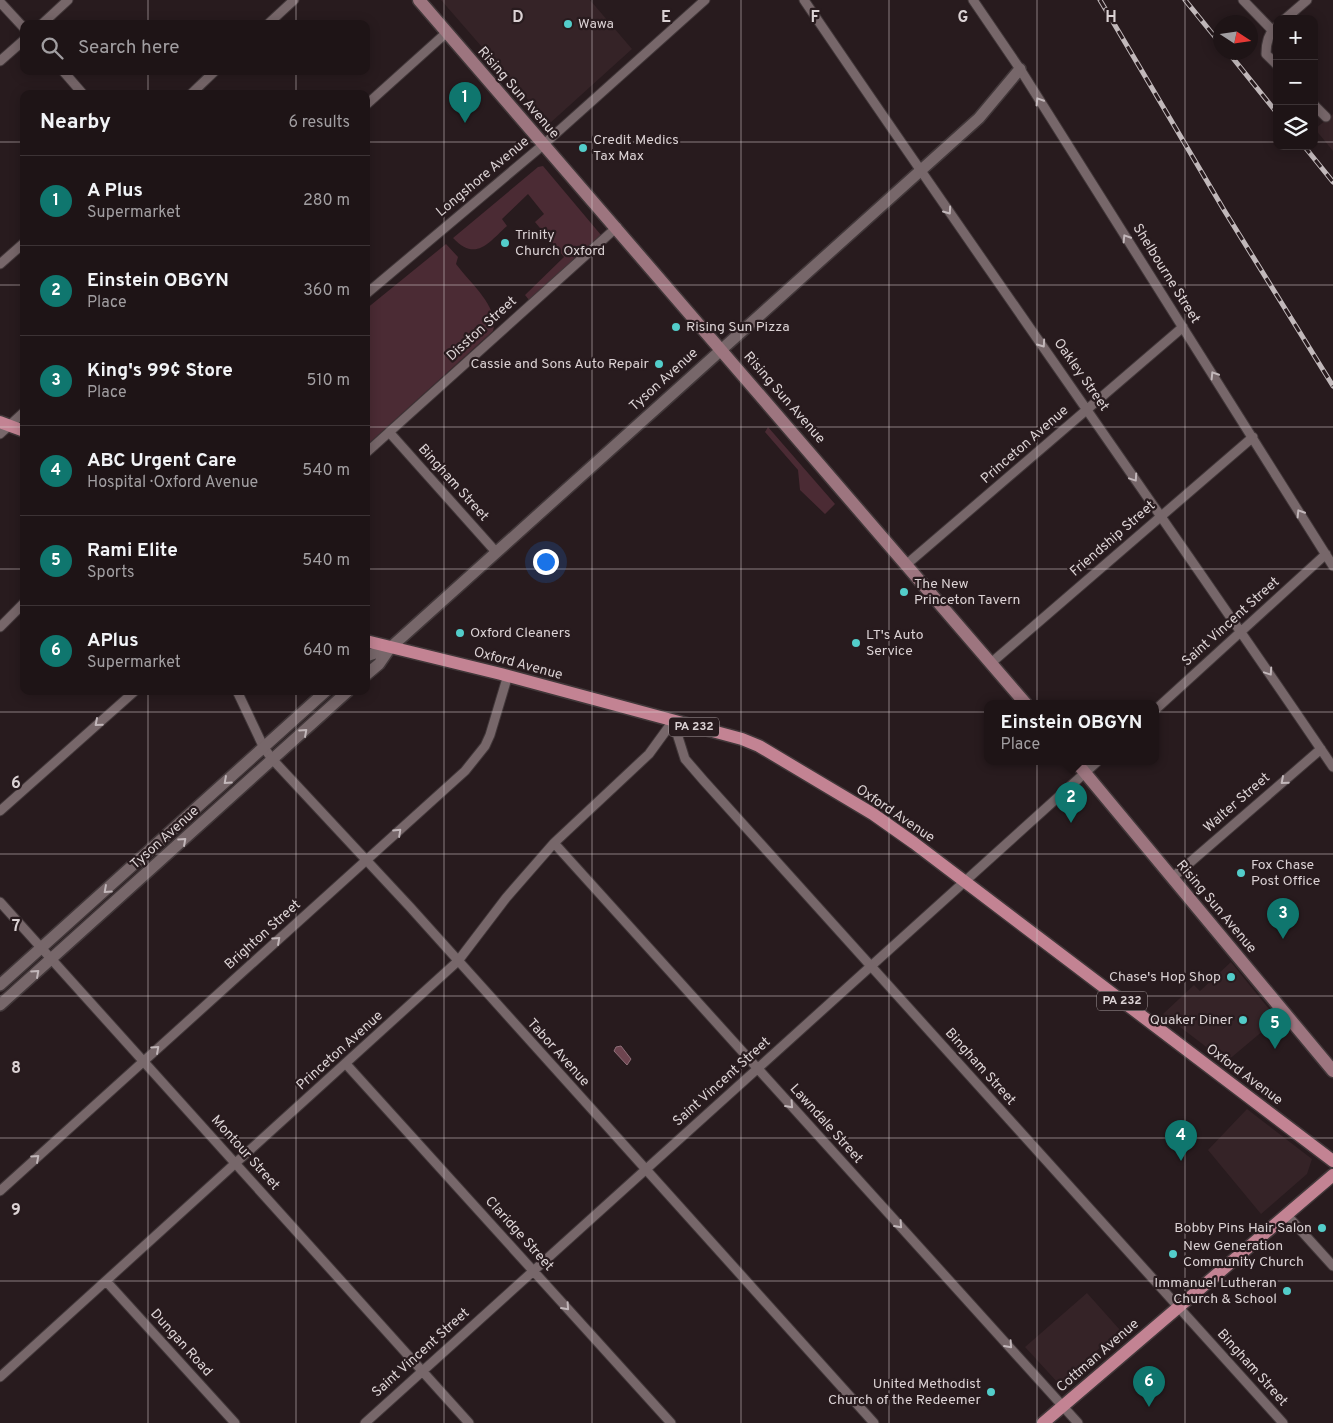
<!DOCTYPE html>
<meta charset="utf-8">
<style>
:root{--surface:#1e1416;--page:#2b2123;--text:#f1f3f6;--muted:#a19ea1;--line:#3c3335;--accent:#0f766e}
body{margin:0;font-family:Overpass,sans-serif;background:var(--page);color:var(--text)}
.controls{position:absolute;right:15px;top:15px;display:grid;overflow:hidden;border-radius:10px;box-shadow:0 2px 12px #0003}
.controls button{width:45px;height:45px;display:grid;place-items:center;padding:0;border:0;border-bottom:1px solid var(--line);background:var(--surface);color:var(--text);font:25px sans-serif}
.compass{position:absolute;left:1213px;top:15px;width:45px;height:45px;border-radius:50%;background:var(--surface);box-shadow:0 2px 12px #0003;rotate:102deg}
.you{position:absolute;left:545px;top:561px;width:18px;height:18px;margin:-12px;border:4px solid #fff;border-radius:50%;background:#1a73e8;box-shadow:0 0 0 8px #1a73e833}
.badge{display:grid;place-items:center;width:32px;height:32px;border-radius:50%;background:var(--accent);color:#fff;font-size:16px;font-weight:700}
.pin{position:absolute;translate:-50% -41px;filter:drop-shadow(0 1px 2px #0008)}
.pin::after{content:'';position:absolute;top:26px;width:18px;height:15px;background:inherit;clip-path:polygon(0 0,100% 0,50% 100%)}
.popup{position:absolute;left:984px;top:700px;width:175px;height:65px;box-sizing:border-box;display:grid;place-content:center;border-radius:10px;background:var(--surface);filter:drop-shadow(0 1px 4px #0005);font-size:16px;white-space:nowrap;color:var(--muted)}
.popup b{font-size:19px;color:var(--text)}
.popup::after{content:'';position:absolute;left:50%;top:100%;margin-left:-10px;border:10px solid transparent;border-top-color:var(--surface)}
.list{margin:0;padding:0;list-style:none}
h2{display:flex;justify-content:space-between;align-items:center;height:65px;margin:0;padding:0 20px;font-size:21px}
h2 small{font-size:16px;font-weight:400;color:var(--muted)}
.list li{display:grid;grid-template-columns:32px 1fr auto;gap:15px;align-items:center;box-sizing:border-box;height:90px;padding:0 20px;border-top:1px solid var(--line)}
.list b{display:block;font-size:19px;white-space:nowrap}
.list p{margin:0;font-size:16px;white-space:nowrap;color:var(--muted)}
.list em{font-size:16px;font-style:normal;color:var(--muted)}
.icon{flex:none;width:28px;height:28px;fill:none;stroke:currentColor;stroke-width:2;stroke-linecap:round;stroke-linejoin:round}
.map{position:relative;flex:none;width:1333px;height:1423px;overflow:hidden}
.search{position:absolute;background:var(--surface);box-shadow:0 2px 12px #0003;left:20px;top:20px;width:350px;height:55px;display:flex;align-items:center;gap:12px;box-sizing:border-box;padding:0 18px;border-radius:10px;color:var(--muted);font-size:19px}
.panel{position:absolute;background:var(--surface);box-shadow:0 2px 12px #0003;left:20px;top:90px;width:350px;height:605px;border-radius:10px}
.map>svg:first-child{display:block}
.built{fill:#352327}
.green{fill:#4b2b34}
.water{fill:#6e4550;stroke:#8f6f78}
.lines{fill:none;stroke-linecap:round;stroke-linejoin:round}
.minor-casing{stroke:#413739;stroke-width:11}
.tertiary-casing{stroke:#413739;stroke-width:14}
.secondary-casing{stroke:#413739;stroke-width:15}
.primary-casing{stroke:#413739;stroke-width:15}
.minor{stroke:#77676a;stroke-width:9}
.tertiary{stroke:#77676a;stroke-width:11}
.secondary{stroke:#9d757f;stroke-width:12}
.primary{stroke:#c38393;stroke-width:12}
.rail-casing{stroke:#c1b8ba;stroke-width:5}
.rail{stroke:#281b1e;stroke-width:3;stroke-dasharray:9;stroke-linecap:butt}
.oneway{stroke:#c2b7ba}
.grid{fill:none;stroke:#dbd2d4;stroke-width:1;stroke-opacity:0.55}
.poi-dot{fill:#53cdca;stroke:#281b1e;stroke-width:2}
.labels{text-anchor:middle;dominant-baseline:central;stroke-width:4.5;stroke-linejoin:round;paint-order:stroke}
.shield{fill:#281b1e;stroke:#a59b9d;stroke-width:1}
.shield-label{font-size:12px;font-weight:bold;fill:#dbd2d4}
.poi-label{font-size:14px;fill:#dbd2d4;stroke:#281b1e;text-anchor:start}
.street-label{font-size:14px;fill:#dbd2d4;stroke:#281b1e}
.grid-label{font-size:16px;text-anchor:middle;font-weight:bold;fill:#dbd2d4;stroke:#281b1e;stroke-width:4.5;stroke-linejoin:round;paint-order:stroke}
</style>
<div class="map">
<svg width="1333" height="1423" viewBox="0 0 1333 1423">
<rect width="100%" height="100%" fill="#281b1e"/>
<!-- built -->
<path class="built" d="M441,0H590L632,49L549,124Z
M1333,114V151L1315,129Z
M1231,962L1277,1019L1226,1062L1163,1014L1194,985L1200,991Z
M1247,1109L1312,1159L1307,1174L1261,1214L1208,1150Z
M1087,1293L1120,1330L1059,1384L1025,1347Z"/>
<!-- green -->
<path class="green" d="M543,166L601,235L529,300L525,295L564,257L535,222L544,214L528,194L502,219L507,226C488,243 476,262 453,238L538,167Z
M446,244L458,257L456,264C469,282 500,307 493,331L366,446V309Z
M768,427L835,504L825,514L800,490L798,470L765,432Z"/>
<!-- water -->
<path class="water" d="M621,1046L631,1059L627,1065L614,1051L616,1047Z"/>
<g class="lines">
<defs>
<path id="minor" d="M804,0C978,257 1159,510 1333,767
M973,0L1020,69L1333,566
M1243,0L1272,30
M0,2L24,28
M1285,19L1307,0
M42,24L68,0
M268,24L294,0
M1277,26C1268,33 1266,43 1266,54L1277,65
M0,61L24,40
M63,71L83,94
M191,94L215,71
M366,105L446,33
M1314,105L1326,117
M0,264L24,243
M366,294L543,145L705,0
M389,432L496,552
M0,434L24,412
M366,453L617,227
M907,564L1183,327
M0,627L24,603
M991,663L1253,437
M237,691L264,748L273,760L410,907L874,1423
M1155,710L1326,554
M673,721L685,759L704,781L1283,1423
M0,811L135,691
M554,843L1078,1423
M1172,878L1321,749
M0,902L469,1423
M346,1064L671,1423
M0,1191L465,771L485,746L490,735L508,675
M1286,1214L1333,1266
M106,1281L235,1423
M0,1377L458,961L506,898L554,843L649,754L673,721
M365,1423L1097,762"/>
<path id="tertiary" d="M366,656L390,648
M366,675L379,664L390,648L979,118L1020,69
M0,985L326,691
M0,1005L348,691"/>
<path id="secondary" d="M419,0L1026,704
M1076,762L1333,1071"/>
<path id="primary" d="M0,422L24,431
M366,641L501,674L742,739L759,746L873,814L914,843L1333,1161
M1043,1423L1333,1175"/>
</defs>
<!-- minor casing -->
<use href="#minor" class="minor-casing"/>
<!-- tertiary casing -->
<use href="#tertiary" class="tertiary-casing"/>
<!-- secondary casing -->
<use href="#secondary" class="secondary-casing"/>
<!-- primary casing -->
<use href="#primary" class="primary-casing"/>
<!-- minor -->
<use href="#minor" class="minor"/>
<!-- tertiary -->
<use href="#tertiary" class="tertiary"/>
<!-- secondary -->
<use href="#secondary" class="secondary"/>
<!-- primary -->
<use href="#primary" class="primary"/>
<defs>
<path id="rail" d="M1100,0L1224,210L1333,386
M1185,0L1220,43
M1228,52L1277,113
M1304,146L1333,182"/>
</defs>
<!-- rail casing -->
<use href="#rail" class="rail-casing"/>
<!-- rail -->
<use href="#rail" class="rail"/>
</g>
<!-- one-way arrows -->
<defs><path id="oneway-chevron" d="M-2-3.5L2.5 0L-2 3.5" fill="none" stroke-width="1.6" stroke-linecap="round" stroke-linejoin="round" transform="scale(1.25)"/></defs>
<g class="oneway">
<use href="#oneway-chevron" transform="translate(1039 101) rotate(-122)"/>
<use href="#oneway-chevron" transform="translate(948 211) rotate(55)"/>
<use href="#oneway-chevron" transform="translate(1126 238) rotate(-122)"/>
<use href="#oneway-chevron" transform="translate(1042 344) rotate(55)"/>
<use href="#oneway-chevron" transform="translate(1214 375) rotate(-122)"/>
<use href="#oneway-chevron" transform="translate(1134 478) rotate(56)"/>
<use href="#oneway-chevron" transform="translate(1300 513) rotate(-122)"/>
<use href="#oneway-chevron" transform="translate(1269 672) rotate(56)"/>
<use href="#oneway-chevron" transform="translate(98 723) rotate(139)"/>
<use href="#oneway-chevron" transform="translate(304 732) rotate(-42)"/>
<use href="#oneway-chevron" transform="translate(227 781) rotate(138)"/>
<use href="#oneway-chevron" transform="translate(1284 781) rotate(139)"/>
<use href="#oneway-chevron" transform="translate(398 832) rotate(-43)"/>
<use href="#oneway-chevron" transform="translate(183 841) rotate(-42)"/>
<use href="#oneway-chevron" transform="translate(107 890) rotate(138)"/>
<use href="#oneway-chevron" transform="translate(277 940) rotate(-42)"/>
<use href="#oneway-chevron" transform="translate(36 973) rotate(-42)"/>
<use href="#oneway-chevron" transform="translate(156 1049) rotate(-42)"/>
<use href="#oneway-chevron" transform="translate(790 1105) rotate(48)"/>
<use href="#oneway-chevron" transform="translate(36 1158) rotate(-42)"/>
<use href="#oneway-chevron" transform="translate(899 1225) rotate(48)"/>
<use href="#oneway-chevron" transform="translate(566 1307) rotate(48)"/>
<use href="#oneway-chevron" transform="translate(1009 1345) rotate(48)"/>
</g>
<!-- grid -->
<path class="grid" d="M148,0V24M296,0V24M444,0V1423M592,0V1423M741,0V1423M889,0V1423M1037,0V1423M1185,0V1423M148,71V94M296,71V94M0,142H24M366,142H1277M1314,142H1333M0,285H24M366,285H1333M0,427H24M366,427H1333M0,569H24M366,569H1333M148,691V1423M296,691V1423M0,712H1333M0,854H1333M0,996H1333M0,1138H1333M0,1281H1333"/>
<!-- markers -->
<g class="poi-dot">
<circle cx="568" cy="24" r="5"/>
<circle cx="583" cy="148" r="5"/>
<circle cx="505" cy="243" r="5"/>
<circle cx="676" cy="327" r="5"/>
<circle cx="659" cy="364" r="5"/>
<circle cx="904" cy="592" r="5"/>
<circle cx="460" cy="633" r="5"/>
<circle cx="856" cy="643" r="5"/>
<circle cx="1241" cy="873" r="5"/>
<circle cx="1231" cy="977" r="5"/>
<circle cx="1243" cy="1020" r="5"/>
<circle cx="1322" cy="1228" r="5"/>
<circle cx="1173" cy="1254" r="5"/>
<circle cx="1287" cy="1291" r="5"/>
<circle cx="991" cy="1392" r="5"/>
</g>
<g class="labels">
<!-- shield labels -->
<g class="shield">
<rect x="669" y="717.5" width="50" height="19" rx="4"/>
<rect x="1097" y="991.5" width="50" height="19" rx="4"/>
</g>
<g class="shield-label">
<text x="694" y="727">PA 232</text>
<text x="1122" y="1001">PA 232</text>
</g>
<!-- poi labels -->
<g class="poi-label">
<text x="578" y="24">Wawa</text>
<text x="593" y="140">Credit Medics<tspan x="593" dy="16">Tax Max</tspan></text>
<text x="515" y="235">Trinity<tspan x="515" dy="16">Church Oxford</tspan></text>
<text x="686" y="327">Rising Sun Pizza</text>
<text x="649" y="364" text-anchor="end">Cassie and Sons Auto Repair</text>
<text x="914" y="584">The New<tspan x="914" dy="16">Princeton Tavern</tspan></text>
<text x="470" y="633">Oxford Cleaners</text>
<text x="866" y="635">LT's Auto<tspan x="866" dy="16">Service</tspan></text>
<text x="1251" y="865">Fox Chase<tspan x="1251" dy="16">Post Office</tspan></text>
<text x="1221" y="977" text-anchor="end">Chase's Hop Shop</text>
<text x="1233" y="1020" text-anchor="end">Quaker Diner</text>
<text x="1312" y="1228" text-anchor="end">Bobby Pins Hair Salon</text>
<text x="1183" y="1246">New Generation<tspan x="1183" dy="16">Community Church</tspan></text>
<text x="1277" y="1283" text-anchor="end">Immanuel Lutheran<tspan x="1277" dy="16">Church &amp; School</tspan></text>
<text x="981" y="1384" text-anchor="end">United Methodist<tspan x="981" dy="16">Church of the Redeemer</tspan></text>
</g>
<!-- street labels -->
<g class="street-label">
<text transform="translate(518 93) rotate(49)">Rising Sun Avenue</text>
<text transform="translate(483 177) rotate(-40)">Longshore Avenue</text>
<text transform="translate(1166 274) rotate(58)">Shelbourne Street</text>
<text transform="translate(482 329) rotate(-42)">Disston Street</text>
<text transform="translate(1081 375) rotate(55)">Oakley Street</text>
<text transform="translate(664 380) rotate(-42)">Tyson Avenue</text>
<text transform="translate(784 398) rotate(49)">Rising Sun Avenue</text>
<text transform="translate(1025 445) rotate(-41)">Princeton Avenue</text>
<text transform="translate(453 483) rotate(48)">Bingham Street</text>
<text transform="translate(1113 539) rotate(-41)">Friendship Street</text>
<text transform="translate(1231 622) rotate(-42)">Saint Vincent Street</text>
<text transform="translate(518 664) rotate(15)">Oxford Avenue</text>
<text transform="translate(1237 803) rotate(-41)">Walter Street</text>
<text transform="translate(895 814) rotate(34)">Oxford Avenue</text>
<text transform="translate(165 838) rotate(-42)">Tyson Avenue</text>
<text transform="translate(1216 907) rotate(50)">Rising Sun Avenue</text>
<text transform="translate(263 935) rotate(-42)">Brighton Street</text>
<text transform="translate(340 1051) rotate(-42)">Princeton Avenue</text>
<text transform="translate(558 1053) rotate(48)">Tabor Avenue</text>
<text transform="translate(980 1067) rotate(48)">Bingham Street</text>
<text transform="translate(1244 1075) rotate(37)">Oxford Avenue</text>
<text transform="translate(722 1082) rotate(-42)">Saint Vincent Street</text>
<text transform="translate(826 1124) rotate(48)">Lawndale Street</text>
<text transform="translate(245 1153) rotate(48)">Montour Street</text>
<text transform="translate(519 1234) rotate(48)">Claridge Street</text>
<text transform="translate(181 1343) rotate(48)">Dungan Road</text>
<text transform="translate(421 1353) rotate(-42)">Saint Vincent Street</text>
<text transform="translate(1098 1356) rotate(-41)">Cottman Avenue</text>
<text transform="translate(1252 1368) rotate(48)">Bingham Street</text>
</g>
</g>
<g class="grid-label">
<text x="518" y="22">D</text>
<text x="666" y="22">E</text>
<text x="815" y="22">F</text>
<text x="963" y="22">G</text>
<text x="1111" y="22">H</text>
<text x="16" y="788">6</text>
<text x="16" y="931">7</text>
<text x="16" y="1073">8</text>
<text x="16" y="1215">9</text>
</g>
</svg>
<div class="controls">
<button>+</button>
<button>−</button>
<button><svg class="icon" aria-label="layers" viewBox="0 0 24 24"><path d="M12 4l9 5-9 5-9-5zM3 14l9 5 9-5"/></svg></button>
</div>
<svg class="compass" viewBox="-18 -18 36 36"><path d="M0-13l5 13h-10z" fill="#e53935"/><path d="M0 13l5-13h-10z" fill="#a19ea1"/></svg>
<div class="you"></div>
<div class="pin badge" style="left:465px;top:123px">1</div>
<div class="pin badge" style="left:1071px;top:823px">2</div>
<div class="popup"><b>Einstein OBGYN</b>Place</div>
<div class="pin badge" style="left:1283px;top:939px">3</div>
<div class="pin badge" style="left:1181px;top:1161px">4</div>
<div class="pin badge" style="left:1275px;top:1049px">5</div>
<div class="pin badge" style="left:1149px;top:1407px">6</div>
<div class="search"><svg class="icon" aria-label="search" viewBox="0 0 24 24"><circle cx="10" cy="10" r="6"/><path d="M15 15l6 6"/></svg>Search here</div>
<section class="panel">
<h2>Nearby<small>6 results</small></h2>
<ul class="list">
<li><span class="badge">1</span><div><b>A Plus</b><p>Supermarket</p></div><em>280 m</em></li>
<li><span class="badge">2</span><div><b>Einstein OBGYN</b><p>Place</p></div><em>360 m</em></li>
<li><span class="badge">3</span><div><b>King's 99¢ Store</b><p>Place</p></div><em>510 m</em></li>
<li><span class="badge">4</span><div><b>ABC Urgent Care</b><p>Hospital · Oxford Avenue</p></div><em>540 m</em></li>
<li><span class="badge">5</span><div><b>Rami Elite</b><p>Sports</p></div><em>540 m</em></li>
<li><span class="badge">6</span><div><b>APlus</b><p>Supermarket</p></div><em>640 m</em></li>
</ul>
</section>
</div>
